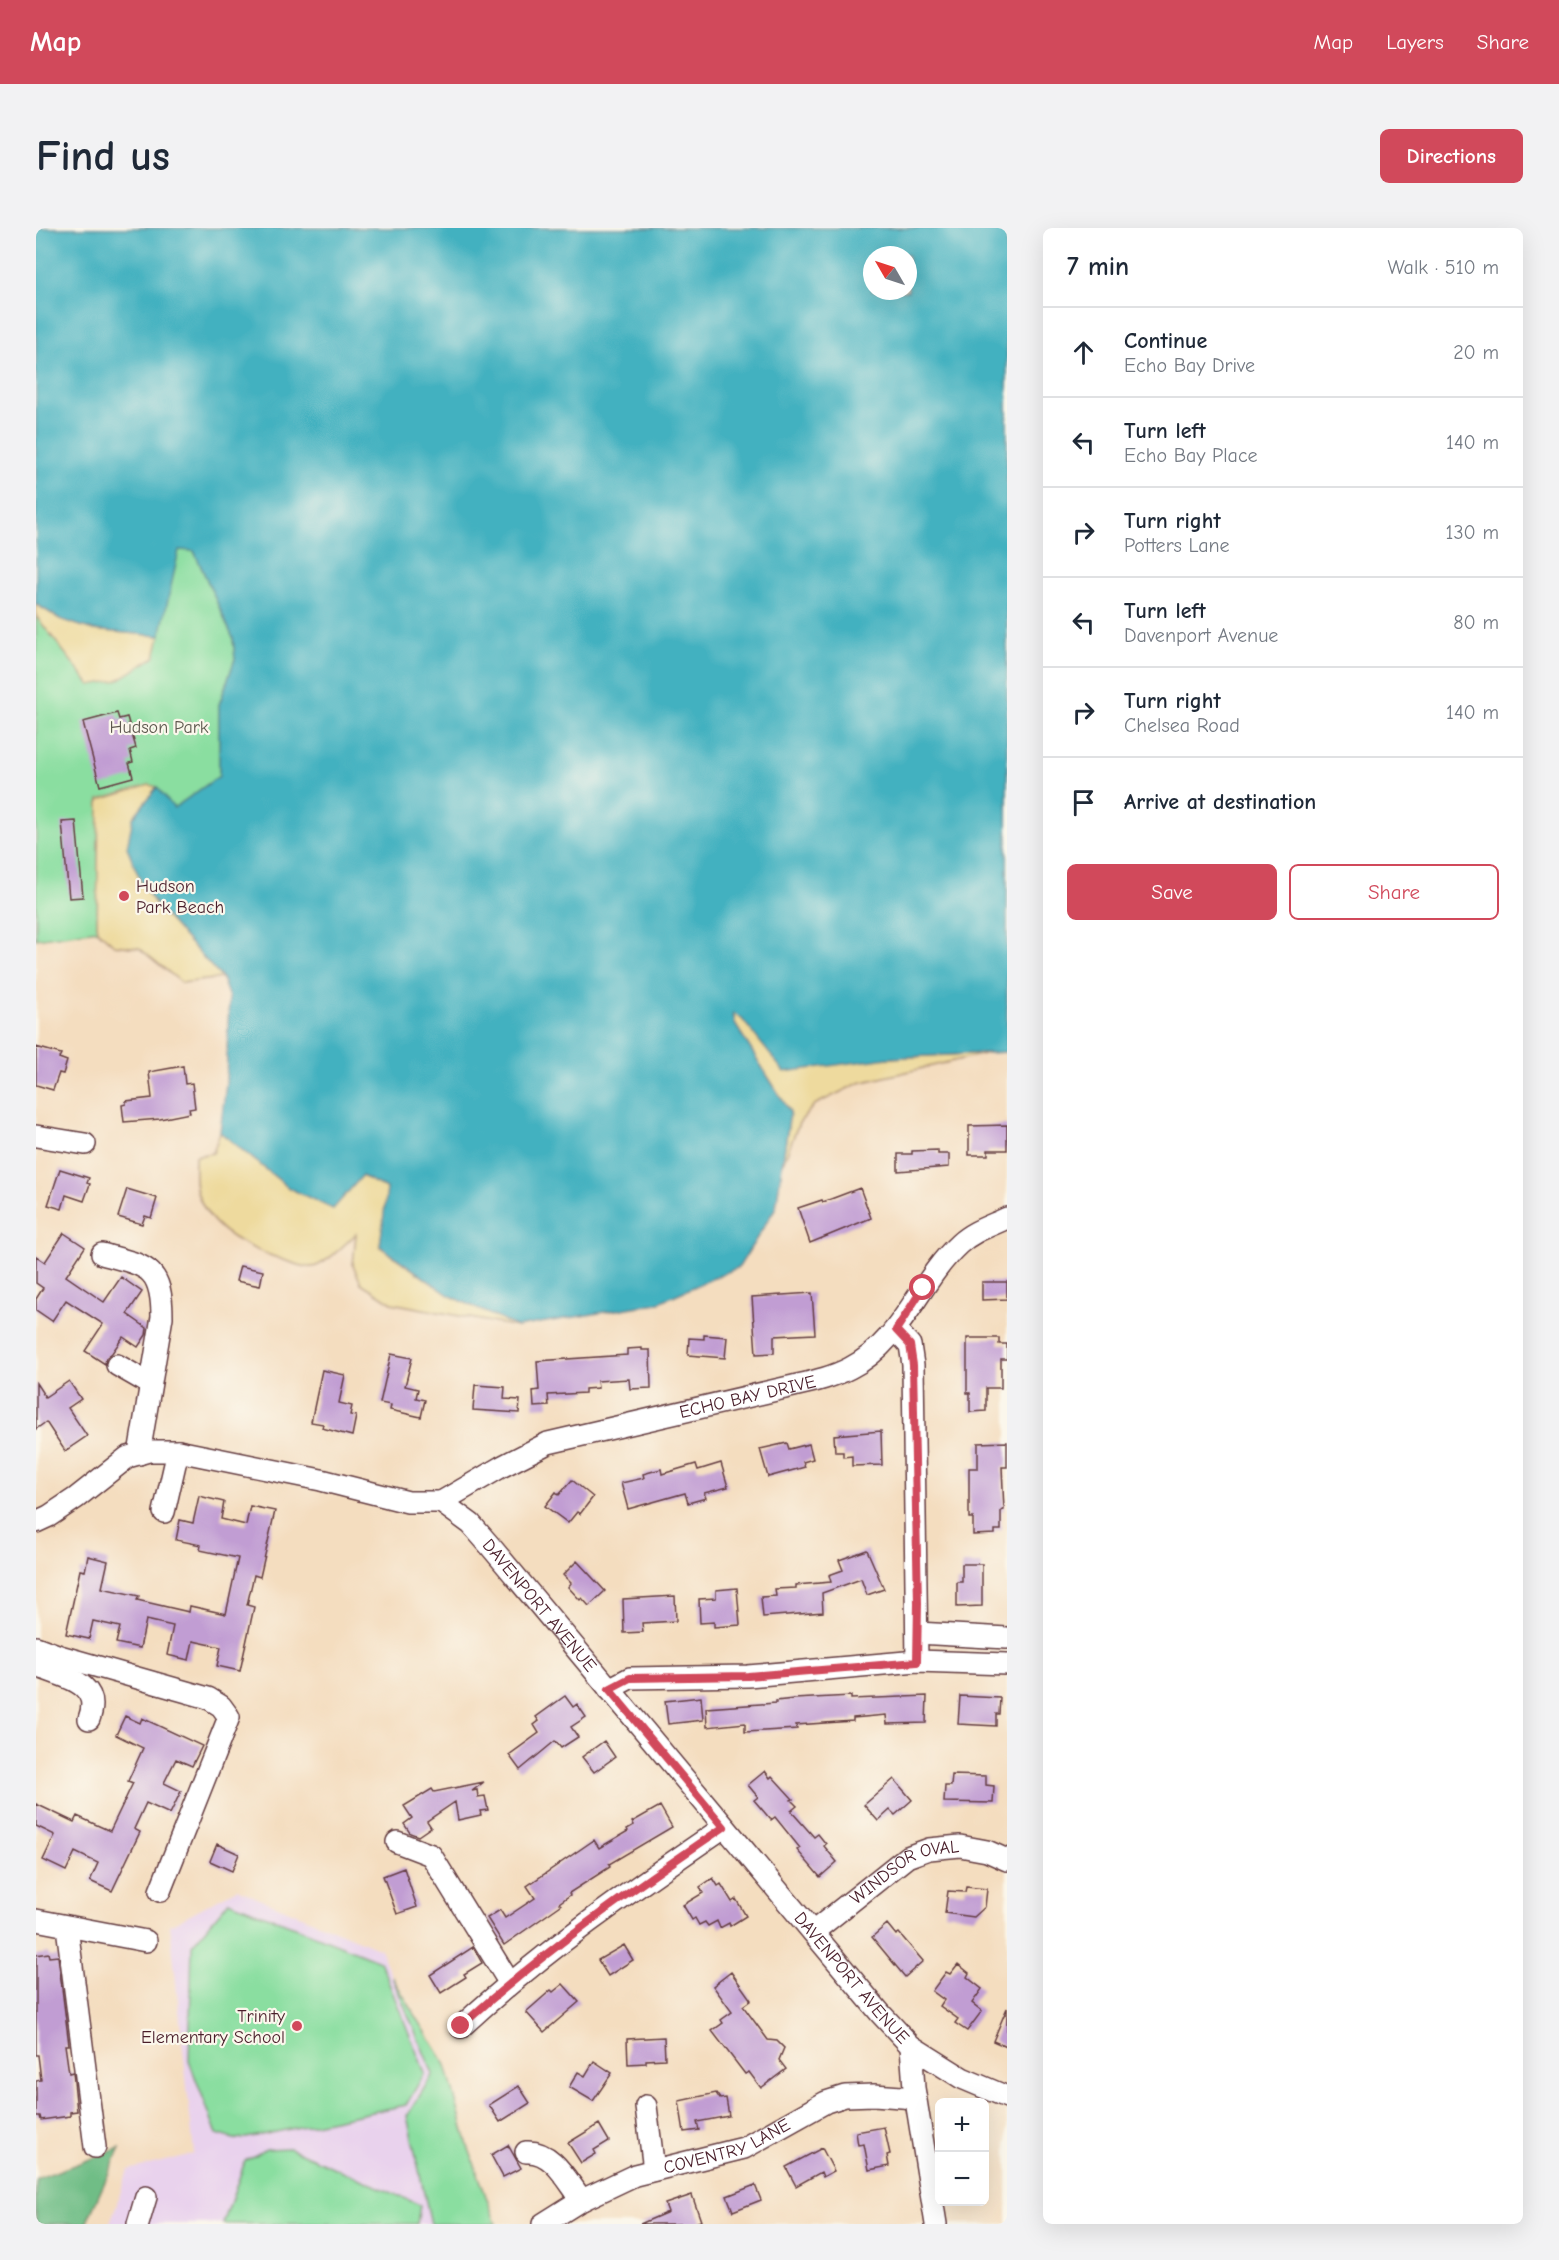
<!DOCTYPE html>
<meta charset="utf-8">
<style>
:root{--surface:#fff;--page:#f2f2f3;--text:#1f2937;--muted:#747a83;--line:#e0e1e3;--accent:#d1495b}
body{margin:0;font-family:"Comic Neue",sans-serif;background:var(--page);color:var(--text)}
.controls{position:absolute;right:18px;bottom:18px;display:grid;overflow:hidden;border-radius:9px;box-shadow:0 6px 24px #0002}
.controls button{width:54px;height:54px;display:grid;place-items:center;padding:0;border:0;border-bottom:2px solid var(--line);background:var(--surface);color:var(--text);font:30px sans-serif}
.compass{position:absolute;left:827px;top:18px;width:54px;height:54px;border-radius:50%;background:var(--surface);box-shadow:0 6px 24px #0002;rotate:309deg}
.stop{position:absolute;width:18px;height:18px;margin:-14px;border:4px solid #d1495b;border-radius:50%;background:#fff}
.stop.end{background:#d1495b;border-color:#fff;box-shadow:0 2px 6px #0008}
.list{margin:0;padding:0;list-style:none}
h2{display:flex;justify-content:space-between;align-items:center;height:78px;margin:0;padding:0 24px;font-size:26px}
h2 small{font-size:20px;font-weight:400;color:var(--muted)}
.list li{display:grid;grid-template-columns:39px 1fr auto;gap:18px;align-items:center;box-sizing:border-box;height:90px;padding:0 24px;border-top:2px solid var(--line)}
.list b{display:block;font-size:22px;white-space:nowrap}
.list p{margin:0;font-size:20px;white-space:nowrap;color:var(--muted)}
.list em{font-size:20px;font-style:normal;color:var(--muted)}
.actions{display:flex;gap:12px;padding:18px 24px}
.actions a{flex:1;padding:14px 0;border:2px solid var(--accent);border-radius:9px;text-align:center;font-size:21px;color:var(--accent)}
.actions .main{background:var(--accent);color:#fff}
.icon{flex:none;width:33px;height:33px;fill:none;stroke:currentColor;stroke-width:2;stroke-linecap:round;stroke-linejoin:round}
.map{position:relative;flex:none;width:971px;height:1996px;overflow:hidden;border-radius:9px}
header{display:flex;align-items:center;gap:36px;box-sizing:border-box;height:84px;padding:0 30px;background:var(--accent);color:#fff}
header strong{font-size:28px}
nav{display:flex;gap:33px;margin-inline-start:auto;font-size:21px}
.intro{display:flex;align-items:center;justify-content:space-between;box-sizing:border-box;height:144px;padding:0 36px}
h1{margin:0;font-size:42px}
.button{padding:15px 27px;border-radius:9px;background:var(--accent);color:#fff;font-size:21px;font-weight:700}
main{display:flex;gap:36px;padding:0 36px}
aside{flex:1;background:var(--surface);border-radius:9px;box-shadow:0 6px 24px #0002}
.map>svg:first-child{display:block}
.built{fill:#e9d2ed}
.green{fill:#8adea0;stroke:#6a7e66;stroke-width:1.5}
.forest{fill:#6fbd86;stroke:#5c6e58;stroke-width:1.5}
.sand{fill:#eeda9e;stroke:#9c7c64;stroke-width:1.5}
.water{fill:#43b1c0;stroke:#466876;stroke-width:1.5;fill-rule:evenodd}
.building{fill:#c19dd3}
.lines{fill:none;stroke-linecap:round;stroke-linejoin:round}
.minor-casing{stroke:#643c41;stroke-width:24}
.minor{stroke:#fff;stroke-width:21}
.route{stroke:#d1495b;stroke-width:8}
.poi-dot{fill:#d1495b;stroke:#fbf7ec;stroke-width:2}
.labels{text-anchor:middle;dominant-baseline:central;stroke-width:4.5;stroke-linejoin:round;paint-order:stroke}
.park-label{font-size:18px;fill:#5d584e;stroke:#fbf7ec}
.poi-label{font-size:18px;fill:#4a1f2b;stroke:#fbf7ec;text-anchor:start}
.street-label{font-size:18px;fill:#4a1f2b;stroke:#fbf7ec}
</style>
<header>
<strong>Map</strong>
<nav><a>Map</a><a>Layers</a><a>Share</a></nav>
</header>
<div class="intro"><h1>Find us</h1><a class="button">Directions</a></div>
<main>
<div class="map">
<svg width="971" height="1996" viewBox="0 0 971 1996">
<rect width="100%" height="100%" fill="#fbf7ec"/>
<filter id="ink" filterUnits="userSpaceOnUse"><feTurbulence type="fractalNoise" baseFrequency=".0167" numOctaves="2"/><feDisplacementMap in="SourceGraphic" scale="12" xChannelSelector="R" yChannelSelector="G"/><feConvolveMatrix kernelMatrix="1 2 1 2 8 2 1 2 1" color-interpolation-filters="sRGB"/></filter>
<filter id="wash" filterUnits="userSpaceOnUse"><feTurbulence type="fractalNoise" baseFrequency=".008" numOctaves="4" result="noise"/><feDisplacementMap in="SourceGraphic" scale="24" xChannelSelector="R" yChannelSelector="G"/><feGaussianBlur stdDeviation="1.35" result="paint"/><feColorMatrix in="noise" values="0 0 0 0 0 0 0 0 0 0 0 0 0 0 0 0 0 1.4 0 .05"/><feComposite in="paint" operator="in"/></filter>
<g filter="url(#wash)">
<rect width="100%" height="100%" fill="#f4ddbf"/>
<!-- built -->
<path class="built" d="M201,1661L344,1721L397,1847L371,1888L395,1996H74L92,1942L158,1926L134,1697Z"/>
<!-- green -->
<path class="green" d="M143,321L158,323L197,410L199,431L183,477V548L138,580L63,572L61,702L0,711V388L54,457Z
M193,1673L344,1733L389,1845L370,1877L201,1912L181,1906L153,1833L156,1717Z
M356,1749L410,1837L432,1918L460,1996H395L371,1888L397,1846Z
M253,1920L384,1977L381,1996H187L209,1933L230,1921Z"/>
<!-- forest -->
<path class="forest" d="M84,1920L50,1996H0V1951Z"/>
<!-- sand -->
<path class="sand" d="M0,376L24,391L57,402L124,408L119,429L82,452L54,457L0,388Z
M113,557L121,559L97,590L106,656L123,681L186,750L146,755L103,720L78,717L61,702L63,572Z
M697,784L706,791L852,830L952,825L823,855L778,877L763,895L746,938L754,884L699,796Z
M184,904L253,960L326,948L352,961L344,1019L413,1067L481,1099L356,1075L325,1055L317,1037L320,1006C310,1015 288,1038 276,1039C266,1040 246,1031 236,1028C201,1015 170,998 160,960C158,950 159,938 159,928L177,925Z"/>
<!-- water -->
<path class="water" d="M0,0H971V824L852,830L748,844L706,791L697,785L699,796L754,884L740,979L703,1039L621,1075L481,1099L413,1067L344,1018L351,961L326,948L297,981L253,960L184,904L190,855L193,770L186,750L123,681L106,656L91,619L97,590L121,559L138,580L183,548V477L199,431L197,410L158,323L143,322L124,408L57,402L24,391L0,376ZM836,27H872V63H836Z"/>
<g id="blocks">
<!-- building -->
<path class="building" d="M81,485L83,491L91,489L100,520L94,522L97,534L93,535L97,549L64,558L47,494Z
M40,593L47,669L33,670L26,594Z
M0,819L25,826L23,830L31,833L27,846L23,845L17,862L0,857Z
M147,838L149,856L156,855L159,880L153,881L154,885L124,891L88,894L86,877L90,876V873L116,870L113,844Z
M971,897V922H952V927H933V898Z
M902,922V926H913V939L862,943V926H876V923Z
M24,941L53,950L51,955L54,956L48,973L30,967L26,981L12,977Z
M824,960L835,990L774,1015L762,980L786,972L787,974Z
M91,961L121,970L115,990L109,988L106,996L82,989Z
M28,1005L49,1019L30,1048L68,1074L85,1049L106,1064L91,1086L111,1100L110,1107L102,1119L87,1109L76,1125L70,1130L69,1136L49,1123L67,1096L30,1072L16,1093L0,1082V1071L7,1060L0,1055V1028L9,1034Z
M204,1038L227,1043L224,1058L200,1053Z
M946,1054H971V1071L946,1072Z
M776,1065L779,1106L738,1108V1125L720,1126L716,1069Z
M668,1107L691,1109L689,1130L652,1127L653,1110L668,1111Z
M931,1110H963V1116H971V1131H965V1160H950V1183L934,1184V1165H931Z
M606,1120V1122H614L615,1160L594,1161L593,1151L561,1153L562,1160L549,1161V1165L512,1167L513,1178L498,1179L497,1163L503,1162L501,1133L591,1127V1121Z
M355,1126L376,1130L369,1158L382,1161L380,1170L389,1172L385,1189L354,1182L355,1177L344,1175Z
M286,1142L309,1147L303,1175L316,1178L314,1187L320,1188L316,1208L286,1200L287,1196L275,1194Z
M33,1153L45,1171L32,1180L51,1208L29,1223L10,1194L0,1201V1155L9,1169Z
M439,1157L469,1159L468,1171L484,1172L483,1185L437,1182Z
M845,1203L846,1237L816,1238V1228L807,1229V1224H799L798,1207Z
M971,1214V1239H966L968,1282L965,1283V1302H959V1306L937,1307V1290H933V1240H942V1215Z
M751,1215L753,1221L773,1216L777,1231L767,1234L769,1239L732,1249L724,1221Z
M685,1235L692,1259L668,1265L670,1270L652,1275L649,1265L592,1281L585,1255L608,1250L607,1246L625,1241L626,1246L660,1236L662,1242Z
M536,1252L557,1269L544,1286L541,1284L532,1295L509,1278L520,1264L523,1267Z
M163,1268L188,1274L185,1291L210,1297L214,1278L239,1283L224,1349L218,1347L211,1377L218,1379L204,1443L181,1438L185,1419L157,1413L153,1432L131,1427L137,1398L110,1392L104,1420L80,1415L84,1399L57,1393L53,1411L30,1406L44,1342L49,1343L52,1328L72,1333L66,1360L103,1368L101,1372L153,1384L154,1378L190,1386L202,1330L164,1322L165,1317L140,1312L144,1292L157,1295Z
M831,1322L848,1361L831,1367L825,1351L786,1365L787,1384L727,1389L725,1369L740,1368L739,1361L760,1360V1357L795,1354L793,1347L807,1342L803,1332Z
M541,1333L569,1363L553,1378L546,1370L544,1372L532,1359L535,1355L527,1347Z
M926,1336H946V1378L921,1379V1354H926Z
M701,1360L704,1397L678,1399V1394L664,1395L663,1371L680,1370V1362Z
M639,1368L640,1393L606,1395L607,1404L588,1405L587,1371Z
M529,1468L537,1479L541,1476L550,1489L535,1499L542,1509L525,1520L519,1513L484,1542L473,1527L503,1505L498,1497L503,1493L500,1489Z
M815,1468V1471L891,1468L890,1495L851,1496L850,1487L817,1490V1493L760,1497L761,1501L728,1503L709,1504V1495L671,1499L670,1480L740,1475V1473L758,1471Z
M924,1468L964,1470L963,1486H960V1498L922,1496Z
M665,1469L667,1492L632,1496L629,1473Z
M89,1488L104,1495L106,1490L166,1518L156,1538L140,1531L128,1555L145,1563L134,1586L110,1575L98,1601L104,1604L76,1663L54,1653L62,1635L39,1624L30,1643L7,1632L19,1607L0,1598V1576L38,1594L41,1588L74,1603L97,1555L92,1553L107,1520L80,1507Z
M568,1513L579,1529L558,1544L546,1529Z
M729,1543L734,1550L736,1548L757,1571L755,1572L761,1578L755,1583L778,1609L782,1606L790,1616L788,1618L801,1634L784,1649L761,1622L764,1620L739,1589L735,1592L718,1572L722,1569L712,1557Z
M916,1547L950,1548V1557L958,1558L957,1575L908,1574L909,1558H915Z
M858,1551L876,1572L859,1587L854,1582L842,1593L828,1577Z
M448,1554L436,1563L441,1562L442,1569L449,1568L452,1582L444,1583L445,1587L422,1592L419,1574L391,1593L395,1599L382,1608L374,1605L368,1596L376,1590L368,1578L396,1561L398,1564Z
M624,1578L636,1599L573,1636L574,1639L533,1665L534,1667L523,1675L525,1677L468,1717L451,1690L464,1682L469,1690L499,1670L491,1658L558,1612L563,1620L592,1603L591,1601L598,1597L596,1594Z
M181,1616L203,1626L196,1643L174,1633Z
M368,1640L381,1679L361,1686L347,1648Z
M677,1650L682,1658L685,1656L696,1674L700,1671L710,1688L694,1698L693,1695L684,1700L681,1693L672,1698L669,1694L663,1697L659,1690L656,1692L647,1677L667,1665L664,1659Z
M930,1659L951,1661L949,1679L938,1689L909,1685L912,1663L929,1664Z
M851,1696L860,1707L863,1705L887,1733L869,1749L836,1709Z
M588,1717L597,1732L572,1748L562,1732Z
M437,1719L446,1735L428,1746L430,1749L405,1765L394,1747Z
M12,1725L13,1729L22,1728L33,1817H29L33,1845L37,1844L41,1883L34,1884V1888L5,1892L4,1888H0V1853L5,1852L2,1827H0V1727Z
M922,1736L933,1745L931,1749L946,1761L936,1775L946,1783L931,1803L919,1795L922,1791L904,1778L908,1772L896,1763L910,1744L914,1746Z
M695,1744L715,1772L707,1778L732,1812L741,1813L748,1820L743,1832L750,1841L725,1860L713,1844L709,1846L676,1803L687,1795L685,1792L696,1784L677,1758Z
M527,1756L543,1774L508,1804L490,1784L515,1762L517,1764Z
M971,1780V1819L957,1813Z
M628,1809L629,1831L610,1832V1835L592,1836L591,1811Z
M558,1833L576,1845L557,1873L533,1859L542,1844L549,1848Z
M483,1858L494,1875L464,1894L453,1877Z
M680,1865L684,1871L690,1870L693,1888L661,1894L663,1902L648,1904L643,1873Z
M563,1896L573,1913L558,1922L560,1926L545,1935L532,1915Z
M848,1899L854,1926L851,1927L853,1938L833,1942L828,1916L822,1917L820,1904Z
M472,1917L485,1940L467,1949L455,1927Z
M786,1920L798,1943L787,1949L785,1944L760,1958L750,1939Z
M719,1957L725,1972L697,1983L691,1968Z
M656,1967L665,1993L656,1996H604L632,1984L629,1976Z"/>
</g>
</g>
<g filter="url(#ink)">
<use href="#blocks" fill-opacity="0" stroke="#643c41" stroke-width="1.5"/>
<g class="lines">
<defs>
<g id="minor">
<path d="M0,908L49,916"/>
<path d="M66,1026C109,1038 126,1037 126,1089L103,1226"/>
<path d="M860,1102L874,1117L877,1137L881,1433"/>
<path d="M81,1137L114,1156"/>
<path id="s1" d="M405,1274L465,1239L512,1215L753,1159C774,1154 795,1150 814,1140C866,1114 882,1054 923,1016C937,1003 954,998 971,990"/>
<path d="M128,1284L142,1223"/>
<path id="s2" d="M0,1294L13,1288L40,1270L92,1229L113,1223H142L285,1252L372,1274H405L435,1296L455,1319L845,1786L875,1818L926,1850L971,1869"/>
<path d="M881,1405L971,1410"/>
<path d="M0,1419L24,1428L172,1470L185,1478L193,1489L124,1663"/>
<path d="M0,1438C27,1449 67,1454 53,1491"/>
<path d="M573,1461L594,1450L712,1448L881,1433L971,1436"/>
<path d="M361,1614L395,1627L473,1754"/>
<path d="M0,1692L110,1713"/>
<path d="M31,1699L59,1919"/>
<path id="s3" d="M777,1704L871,1629L893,1621L924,1618L951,1623L971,1632"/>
<path d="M425,1799C507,1723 596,1662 688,1599"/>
<path d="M875,1818L878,1860L900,1996"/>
<path d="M610,1878L618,1942"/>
<path d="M490,1924C517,1922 531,1953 546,1972"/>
<path d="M102,1996L110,1969"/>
<path id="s4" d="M507,1996L542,1974L599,1947L708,1920L790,1874L809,1868L838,1867L879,1870"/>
</g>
</defs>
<!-- minor casing -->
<use href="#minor" class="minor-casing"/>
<!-- minor -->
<use href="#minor" class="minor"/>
</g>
</g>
<g class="lines" filter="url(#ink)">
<!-- route -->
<path class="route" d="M425,1798C508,1723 595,1662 688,1599L573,1461L594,1450L712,1448L881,1434L882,1375L877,1137L874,1117L860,1102L887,1060"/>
</g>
<!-- markers -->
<g class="poi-dot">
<circle cx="88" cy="668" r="6"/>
<circle cx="261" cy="1798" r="6"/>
</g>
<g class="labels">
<!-- park labels -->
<g class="park-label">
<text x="123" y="499">Hudson Park</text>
</g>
<!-- poi labels -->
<g class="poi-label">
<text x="100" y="658">Hudson<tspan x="100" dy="21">Park Beach</tspan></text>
<text x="249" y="1788" text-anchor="end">Trinity<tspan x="249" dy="21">Elementary School</tspan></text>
</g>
<!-- street labels -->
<g class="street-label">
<text stroke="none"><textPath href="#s1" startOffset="327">ECHO BAY DRIVE</textPath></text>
<text stroke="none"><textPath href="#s2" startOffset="576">DAVENPORT AVENUE</textPath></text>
<text stroke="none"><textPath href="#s3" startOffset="112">WINDSOR OVAL</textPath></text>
<text stroke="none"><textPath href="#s2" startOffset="1062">DAVENPORT AVENUE</textPath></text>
<text stroke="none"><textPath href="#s4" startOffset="201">COVENTRY LANE</textPath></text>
</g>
</g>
</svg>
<div class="controls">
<button>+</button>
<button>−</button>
</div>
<svg class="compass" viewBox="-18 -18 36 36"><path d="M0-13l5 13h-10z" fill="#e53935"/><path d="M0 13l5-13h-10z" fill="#747a83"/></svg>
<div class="stop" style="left:887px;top:1060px"></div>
<div class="stop end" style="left:425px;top:1798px"></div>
</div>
<aside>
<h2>7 min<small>Walk · 510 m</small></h2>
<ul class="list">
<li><svg class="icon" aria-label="ahead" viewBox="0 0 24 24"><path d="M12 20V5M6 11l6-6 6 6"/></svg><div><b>Continue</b><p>Echo Bay Drive</p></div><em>20 m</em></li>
<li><svg class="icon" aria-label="left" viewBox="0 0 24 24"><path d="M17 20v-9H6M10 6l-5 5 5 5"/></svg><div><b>Turn left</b><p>Echo Bay Place</p></div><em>140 m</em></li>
<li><svg class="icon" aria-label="right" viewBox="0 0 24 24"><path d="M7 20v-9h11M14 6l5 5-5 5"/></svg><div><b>Turn right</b><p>Potters Lane</p></div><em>130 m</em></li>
<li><svg class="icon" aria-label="left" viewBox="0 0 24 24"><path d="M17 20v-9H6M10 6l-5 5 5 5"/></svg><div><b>Turn left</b><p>Davenport Avenue</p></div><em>80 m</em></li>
<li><svg class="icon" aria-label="right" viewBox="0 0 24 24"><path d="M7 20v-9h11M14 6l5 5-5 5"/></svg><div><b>Turn right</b><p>Chelsea Road</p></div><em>140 m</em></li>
<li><svg class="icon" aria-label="arrive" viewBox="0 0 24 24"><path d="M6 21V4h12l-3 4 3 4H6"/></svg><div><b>Arrive at destination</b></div></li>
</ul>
<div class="actions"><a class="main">Save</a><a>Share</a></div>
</aside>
</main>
